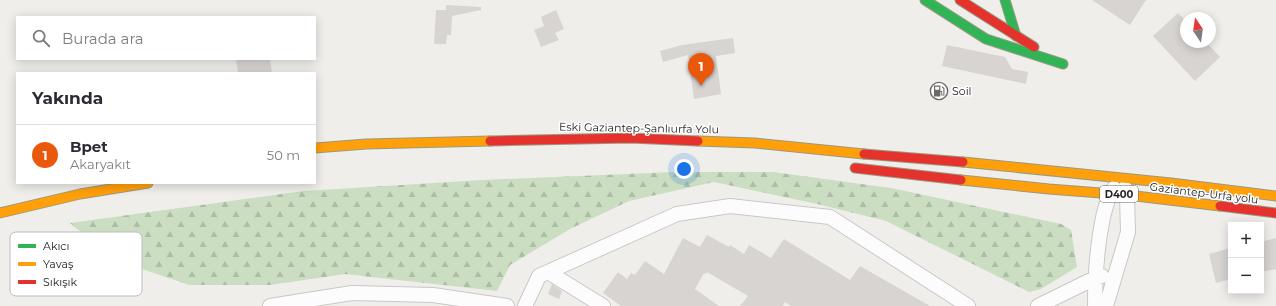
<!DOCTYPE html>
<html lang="tr">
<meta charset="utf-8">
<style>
:root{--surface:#fff;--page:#f7f7f7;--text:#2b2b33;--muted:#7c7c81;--line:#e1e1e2;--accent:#ea580c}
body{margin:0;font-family:Montserrat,sans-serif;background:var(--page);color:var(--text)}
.controls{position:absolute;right:12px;bottom:12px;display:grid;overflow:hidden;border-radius:0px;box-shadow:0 2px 10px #0003}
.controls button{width:36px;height:36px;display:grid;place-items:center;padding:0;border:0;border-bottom:1px solid var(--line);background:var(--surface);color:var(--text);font:20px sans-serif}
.compass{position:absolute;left:1180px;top:12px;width:36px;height:36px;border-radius:50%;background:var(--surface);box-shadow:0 2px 10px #0003;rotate:347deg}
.you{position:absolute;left:684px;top:169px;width:14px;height:14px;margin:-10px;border:3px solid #fff;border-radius:50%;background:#1a73e8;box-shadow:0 0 0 6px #1a73e833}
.badge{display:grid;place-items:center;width:26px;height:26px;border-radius:50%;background:var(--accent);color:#fff;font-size:13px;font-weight:700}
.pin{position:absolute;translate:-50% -33px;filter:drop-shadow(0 1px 2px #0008)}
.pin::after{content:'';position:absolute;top:21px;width:14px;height:12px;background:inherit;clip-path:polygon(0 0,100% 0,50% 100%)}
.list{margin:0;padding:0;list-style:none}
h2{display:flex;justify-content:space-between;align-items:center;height:52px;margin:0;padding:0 16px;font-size:17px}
h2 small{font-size:13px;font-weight:400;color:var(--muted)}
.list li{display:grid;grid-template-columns:26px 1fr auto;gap:12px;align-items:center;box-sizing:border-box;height:60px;padding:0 16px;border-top:1px solid var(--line)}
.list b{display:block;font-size:15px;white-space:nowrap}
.list p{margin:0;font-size:13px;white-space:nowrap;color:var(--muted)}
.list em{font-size:13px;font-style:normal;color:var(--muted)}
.icon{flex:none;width:22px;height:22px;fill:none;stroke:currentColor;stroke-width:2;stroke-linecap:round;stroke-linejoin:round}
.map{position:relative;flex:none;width:1276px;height:306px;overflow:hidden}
.search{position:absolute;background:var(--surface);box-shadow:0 2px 10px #0003;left:16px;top:16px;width:300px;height:44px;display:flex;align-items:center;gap:10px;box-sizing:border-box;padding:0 14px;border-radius:0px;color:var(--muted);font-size:15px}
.panel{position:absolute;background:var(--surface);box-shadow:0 2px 10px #0003;left:16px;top:72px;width:300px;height:112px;border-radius:0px}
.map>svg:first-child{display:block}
.forest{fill:url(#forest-firs)}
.building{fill:#d7d4d2}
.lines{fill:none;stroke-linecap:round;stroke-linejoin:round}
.street-casing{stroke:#c9c8c7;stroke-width:16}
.fast-casing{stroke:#999a82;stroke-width:11}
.slow-casing{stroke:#999a82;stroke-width:11}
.jam-casing{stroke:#999a82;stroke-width:11}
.street{stroke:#fdfcfc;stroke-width:14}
.fast{stroke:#30b455;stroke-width:9}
.slow{stroke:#ff9f0a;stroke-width:9}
.jam{stroke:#e5322d;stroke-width:9}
.labels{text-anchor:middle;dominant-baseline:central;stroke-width:3;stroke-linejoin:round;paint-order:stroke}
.shield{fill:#fff;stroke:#646464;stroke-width:1}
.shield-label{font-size:10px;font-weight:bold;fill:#222}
.poi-label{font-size:11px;fill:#222;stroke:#fff;text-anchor:start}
.street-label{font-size:11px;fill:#222;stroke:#fff}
.key{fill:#fff;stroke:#bdbdbd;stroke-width:1}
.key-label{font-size:11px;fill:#222}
</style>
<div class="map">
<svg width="1276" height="306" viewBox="0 0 1276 306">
<defs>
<pattern id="forest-firs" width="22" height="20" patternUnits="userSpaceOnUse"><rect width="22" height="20" fill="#cbdec1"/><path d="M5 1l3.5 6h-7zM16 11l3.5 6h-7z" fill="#aebea6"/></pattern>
</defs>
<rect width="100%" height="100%" fill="#f0eeeb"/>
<!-- forest -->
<path class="forest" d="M674,172H773L891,188L1061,224L1071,230L1077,267L1041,289L1029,292L886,221L817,204L714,182L629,201L570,229L510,265L497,291L345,274L270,285H189L113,259L70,223L304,191L482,180Z"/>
<!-- building -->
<path class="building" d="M1092,0H1146L1130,25Z
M446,5L481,7V10L452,16L451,35H447L446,44H434L436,10H446Z
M556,10L564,29L555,33L559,40L541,47L534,30L544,26L541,17Z
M1178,13L1186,21V42H1206L1220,57L1195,81L1153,36Z
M733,38L735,53L716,56L721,94L694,99L688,55L663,62L660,51L682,45Z
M947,45L1005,57L1012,69L1028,72L1026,84L942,66Z
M236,59H270L272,73H238Z
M707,235L729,247L730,245L744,254L749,245L771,258L784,239L850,280L860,266L930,306H791L785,302L783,306H740L748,296L707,272L706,274L704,273L695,289L719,306H621L603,293L618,272L627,279L631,273L635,275L645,261L664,274L683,238L700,247Z
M1276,238V269L1261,272V242Z
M1231,248V279L1216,283L1209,254Z
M552,284L562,291L559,299L548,294Z"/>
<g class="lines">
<defs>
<path id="street" d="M548,272L603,306
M270,306L352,293L433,295L507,306
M525,306L539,276L677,214L730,206L830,217L968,306
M1038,306L1095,278L1102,276
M1095,306C1095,275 1097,244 1104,213C1107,204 1108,195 1114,188
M1106,306L1128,232L1127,195L1125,188"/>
<path id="fast" d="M925,0L986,39L1063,64
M1005,0L1016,36"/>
<path id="slow" d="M698,141L755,143L864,154
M315,148L366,144L490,141
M963,162L1171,183L1276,196
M961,180L1049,189L1127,195L1220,206
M0,213L80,194L148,183"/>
<path id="jam" d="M960,0L1034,47
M490,141L630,138L698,141
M864,154L963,162
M855,168L961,180
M1220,206L1276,213"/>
</defs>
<!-- street casing -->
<use href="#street" class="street-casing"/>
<!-- fast casing -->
<use href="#fast" class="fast-casing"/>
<!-- slow casing -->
<use href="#slow" class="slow-casing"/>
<!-- jam casing -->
<use href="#jam" class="jam-casing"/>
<!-- street -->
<use href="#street" class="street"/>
<!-- fast -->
<use href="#fast" class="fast"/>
<!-- slow -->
<use href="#slow" class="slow"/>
<!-- jam -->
<use href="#jam" class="jam"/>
</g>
<!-- icons -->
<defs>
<symbol id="fuel-ring" viewBox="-11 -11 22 22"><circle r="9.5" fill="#fff" stroke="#6a6968" stroke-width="1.5"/><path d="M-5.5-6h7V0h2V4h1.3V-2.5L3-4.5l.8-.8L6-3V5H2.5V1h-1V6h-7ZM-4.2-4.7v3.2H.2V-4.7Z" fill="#6a6968"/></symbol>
</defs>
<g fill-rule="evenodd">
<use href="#fuel-ring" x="929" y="81" width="20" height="20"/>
</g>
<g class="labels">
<!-- shield labels -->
<rect class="shield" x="1100" y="186" width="38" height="16" rx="3"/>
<g class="shield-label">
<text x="1119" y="194">D400</text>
</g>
<!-- poi labels -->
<g class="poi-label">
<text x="952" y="91">Soil</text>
</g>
<!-- street labels -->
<g class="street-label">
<text transform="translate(639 128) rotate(1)">Eski Gaziantep-Şanlıurfa Yolu</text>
<text transform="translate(1204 193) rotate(7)">Gaziantep-Urfa yolu</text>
</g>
</g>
<!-- legend -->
<rect x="10" y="232" width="132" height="64" rx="6" class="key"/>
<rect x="18" y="244" width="18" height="4" fill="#30b455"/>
<rect x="18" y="262" width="18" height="4" fill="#ff9f0a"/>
<rect x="18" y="280" width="18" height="4" fill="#e5322d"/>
<g class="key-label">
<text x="43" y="250">Akıcı</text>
<text x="43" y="268">Yavaş</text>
<text x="43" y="286">Sıkışık</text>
</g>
</svg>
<div class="controls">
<button>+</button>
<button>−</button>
</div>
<svg class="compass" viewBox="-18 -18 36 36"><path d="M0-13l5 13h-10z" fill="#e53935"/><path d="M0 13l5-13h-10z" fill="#7c7c81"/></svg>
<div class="you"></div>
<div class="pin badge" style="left:701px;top:86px">1</div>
<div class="search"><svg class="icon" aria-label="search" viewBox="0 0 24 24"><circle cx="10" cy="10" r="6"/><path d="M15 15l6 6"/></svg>Burada ara</div>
<section class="panel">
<h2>Yakında<small></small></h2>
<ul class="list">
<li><span class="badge">1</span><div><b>Bpet</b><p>Akaryakıt</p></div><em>50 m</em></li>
</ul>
</section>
</div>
